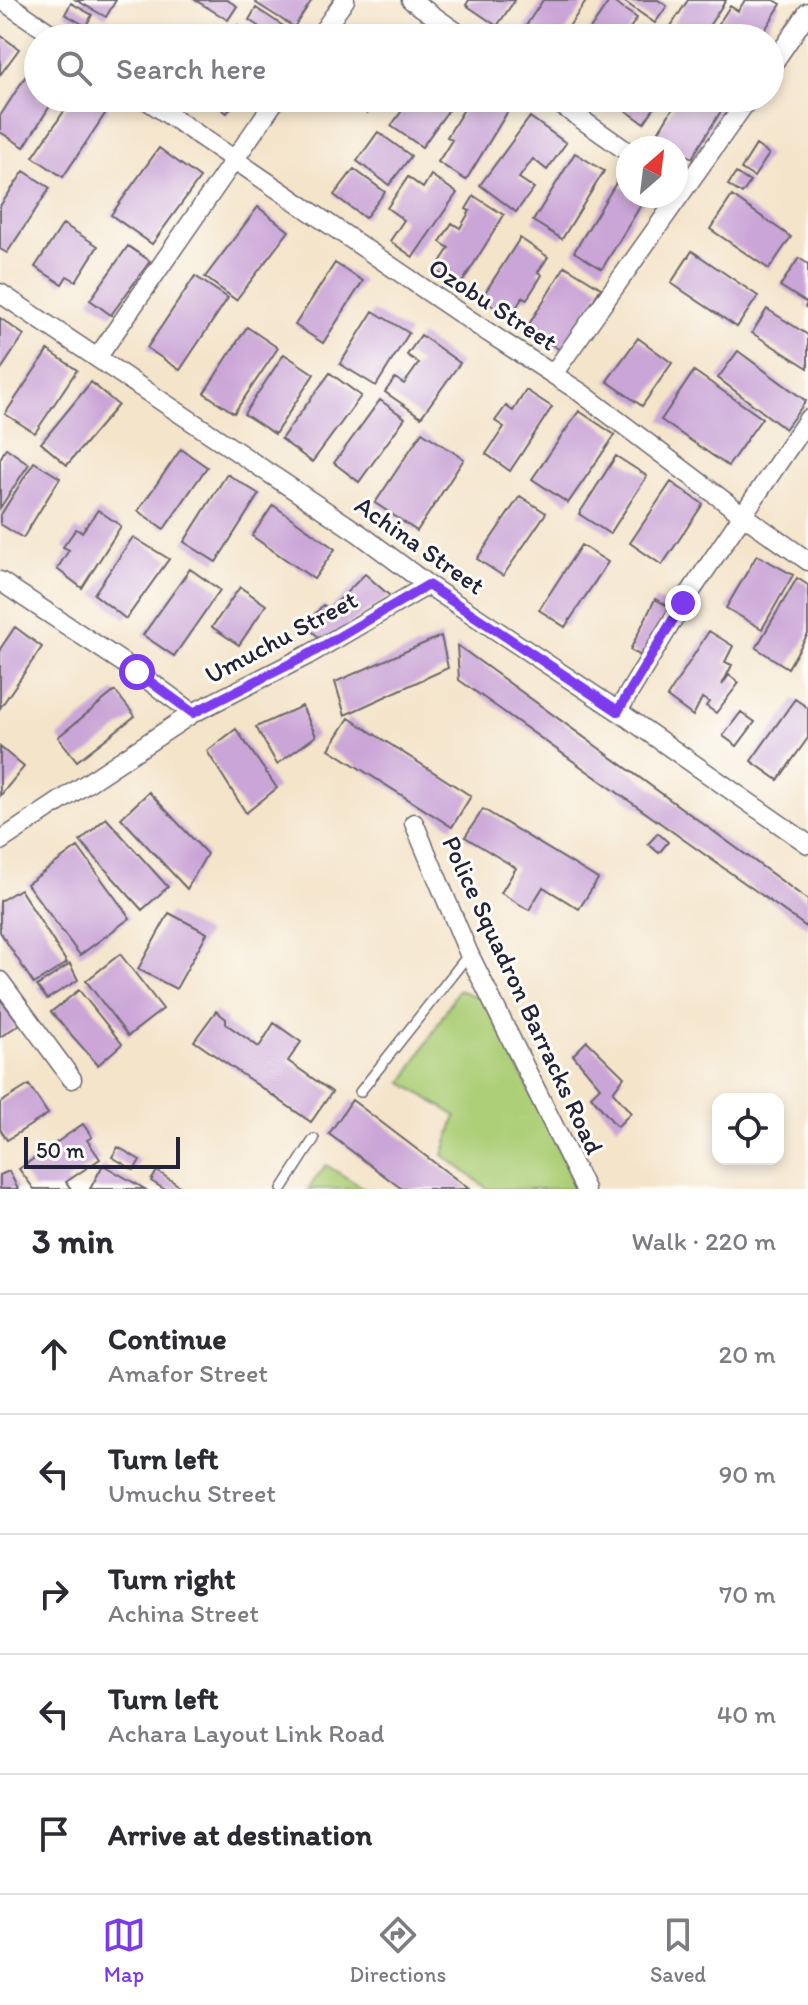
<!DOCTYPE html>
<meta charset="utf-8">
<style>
:root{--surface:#fff;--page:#f7f7f7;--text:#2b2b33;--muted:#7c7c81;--line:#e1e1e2;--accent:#7c3aed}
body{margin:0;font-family:Itim,sans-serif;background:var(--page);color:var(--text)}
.controls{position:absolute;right:24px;bottom:24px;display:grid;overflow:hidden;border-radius:16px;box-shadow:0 4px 12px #0003}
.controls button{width:72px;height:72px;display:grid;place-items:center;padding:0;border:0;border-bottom:2px solid var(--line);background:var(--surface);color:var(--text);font:40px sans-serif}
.compass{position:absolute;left:616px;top:136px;width:72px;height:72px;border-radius:50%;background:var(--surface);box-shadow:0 4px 12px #0003;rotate:28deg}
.scale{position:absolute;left:24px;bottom:20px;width:156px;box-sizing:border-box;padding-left:8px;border:4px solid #22223b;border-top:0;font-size:22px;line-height:28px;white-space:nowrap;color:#22223b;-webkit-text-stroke:6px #fdfcf7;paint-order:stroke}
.stop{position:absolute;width:24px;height:24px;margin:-18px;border:6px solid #7c3aed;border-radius:50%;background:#fff}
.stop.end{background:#7c3aed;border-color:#fff;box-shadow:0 2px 8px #0008}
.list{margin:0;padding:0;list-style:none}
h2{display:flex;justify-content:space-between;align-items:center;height:104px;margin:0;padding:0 32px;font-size:34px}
h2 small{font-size:26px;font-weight:400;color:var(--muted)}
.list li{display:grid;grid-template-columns:52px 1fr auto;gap:24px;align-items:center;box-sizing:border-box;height:120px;padding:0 32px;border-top:2px solid var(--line)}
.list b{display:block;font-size:30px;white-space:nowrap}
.list p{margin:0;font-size:26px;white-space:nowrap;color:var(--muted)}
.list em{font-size:26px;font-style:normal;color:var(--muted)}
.icon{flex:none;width:44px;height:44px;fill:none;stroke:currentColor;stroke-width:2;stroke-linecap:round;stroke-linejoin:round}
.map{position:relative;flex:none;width:808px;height:1189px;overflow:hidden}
.search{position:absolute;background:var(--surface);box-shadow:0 4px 12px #0003;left:24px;right:24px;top:24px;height:88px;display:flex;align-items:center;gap:20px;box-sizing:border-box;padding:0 28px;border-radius:44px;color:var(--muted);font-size:30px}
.sheet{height:704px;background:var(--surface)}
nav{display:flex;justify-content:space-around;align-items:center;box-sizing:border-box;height:112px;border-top:2px solid var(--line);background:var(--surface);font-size:22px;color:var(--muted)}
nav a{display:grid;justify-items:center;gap:4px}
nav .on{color:var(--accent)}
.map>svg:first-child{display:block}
.green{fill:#acce76;stroke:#677858;stroke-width:2}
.building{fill:#caa5d7}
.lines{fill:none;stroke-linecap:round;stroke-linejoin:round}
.lane-casing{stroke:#6c666d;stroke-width:12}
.street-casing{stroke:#6c666d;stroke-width:21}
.lane{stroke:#fff;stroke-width:9}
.street{stroke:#fff;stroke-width:18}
.route{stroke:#7c3aed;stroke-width:10}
.labels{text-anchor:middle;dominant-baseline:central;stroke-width:6;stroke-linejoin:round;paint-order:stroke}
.street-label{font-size:26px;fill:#22223b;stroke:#fdfcf7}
</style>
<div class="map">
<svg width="808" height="1189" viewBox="0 0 808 1189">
<rect width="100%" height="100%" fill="#fdfcf7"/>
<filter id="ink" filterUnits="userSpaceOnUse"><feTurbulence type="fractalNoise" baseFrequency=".0125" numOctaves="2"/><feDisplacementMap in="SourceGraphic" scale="16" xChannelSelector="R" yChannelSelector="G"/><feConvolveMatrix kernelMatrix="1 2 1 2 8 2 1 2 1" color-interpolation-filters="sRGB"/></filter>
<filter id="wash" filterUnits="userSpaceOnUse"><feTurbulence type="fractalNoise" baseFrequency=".006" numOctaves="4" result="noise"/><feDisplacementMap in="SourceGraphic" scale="32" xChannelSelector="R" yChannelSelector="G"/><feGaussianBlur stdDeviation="1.8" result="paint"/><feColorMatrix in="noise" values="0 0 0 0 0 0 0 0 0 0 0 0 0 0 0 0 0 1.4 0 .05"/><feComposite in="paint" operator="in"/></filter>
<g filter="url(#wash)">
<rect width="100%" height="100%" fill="#f4e4ca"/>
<!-- green -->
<path class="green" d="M458,990L484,999L579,1189H488L443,1155L456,1116L403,1083Z
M326,1165L365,1189H308Z"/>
<g id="blocks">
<!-- building -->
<path class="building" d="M76,0H116L106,17Z
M195,0H227L237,6L228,20Z
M258,0H312L294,27L256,3Z
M469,0H515L497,26L466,5Z
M543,0H587L561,38H522L519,36Z
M610,0L637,18L623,38H584Z
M622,0H658L667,6L655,23Z
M688,0H726L701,38H683L669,29Z
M745,0H774L781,4L760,38H718L722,32L716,28L730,6L738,11Z
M71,3L92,15L86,26L65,14Z
M256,8L294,33L291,38H276L249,20Z
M238,25L256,38H229Z
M0,35L19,49L0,75Z
M38,57V98H55L24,147L0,132V116Z
M73,98H95L109,108L63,177L33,157Z
M206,98H238L227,113Z
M345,98H377L367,113Z
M411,98H457L422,147L391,126Z
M477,98H486L508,111L466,180L438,162L452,140L447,137L469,101L474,104Z
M614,98H661L644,123L612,101Z
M679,98H729L692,158L656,136Z
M530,117L566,143L547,170L533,159L519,178L534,188L516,212L480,185Z
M378,132L411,156L389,185L357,161Z
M756,145L769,154L754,177L741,169Z
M159,148L200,178L152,244L111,215Z
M575,153L604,171L562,239L533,221Z
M354,169L385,192L365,218L334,195Z
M24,171L50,188L7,253L0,249V206Z
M736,173L750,182L742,194L728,185Z
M431,175L457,193L413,257L390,241L404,220L387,208L408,177L423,188Z
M616,183L628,191V196H637L644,200L602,269L574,252Z
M474,196L504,215L460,286L435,270L449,248L440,242L452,223L460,228L470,211L466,209Z
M732,196L791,237L769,269L710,229Z
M258,207L289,231L236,300L205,277Z
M63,224L98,246L76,281L67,276L62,284L35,267Z
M520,238L548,257L538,272L542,275L527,299L523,297L510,317L481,299Z
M128,246L150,261L111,315L90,300Z
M692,251L758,296L737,327L671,283Z
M799,258L808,264V309L805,307L807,303L780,286Z
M335,263L363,281L323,343L295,325Z
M565,266L601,288L562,351L526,329Z
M195,276L228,298L180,370L147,348Z
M767,309L808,335V368L752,333Z
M373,311L409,333L376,386L340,364Z
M0,318L24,335L0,371Z
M247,327L278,348L234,413L204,393Z
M421,335L460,363L421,417L385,392L395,378L404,384L419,363L407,355Z
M638,338L672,363L642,406L607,381Z
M48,350L77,370L35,433L5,414Z
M738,351L806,401L785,429L718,378Z
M284,354L314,374L275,434L244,414Z
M694,371L762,418L728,466L661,420Z
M330,373L361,396L312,462L281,439Z
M91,382L118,405L67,465L41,443Z
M526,390L552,407L510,471L486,454L504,427L495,421L506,406L513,411Z
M380,400L405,418L359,482L334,463Z
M579,411L615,435L568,503L532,479Z
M422,432L464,459L417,531L375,503Z
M6,448L29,464L0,508V459Z
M181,449L207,467L164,529L138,511Z
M616,456L647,476L610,534L579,514Z
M34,462L60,478L23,538L0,524V516Z
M227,474L259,494L216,562L184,542Z
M671,482L703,504L662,565L630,543Z
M520,496L546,513L503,576L477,559Z
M273,505L335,549L314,579L252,536Z
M98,510L121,526L82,588L57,569L69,550L63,547L76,529L82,532Z
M133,537L169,559L126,619L94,594Z
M581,545L608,562L565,627L539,610Z
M757,555L793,575L762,629L726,608Z
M190,569L220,590L174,656L143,635Z
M365,574L390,596L324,642L305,625L323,605L330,609Z
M797,578L808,585V634L788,668L756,648Z
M240,587L266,605L239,645L212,627Z
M655,599L670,607L645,658L630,650Z
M15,627L42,647L0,708V649Z
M709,631L733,646L725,662L732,665L722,685L729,675L739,683L716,713L706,706L709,702L702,698L693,716L667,697Z
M441,636L448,668L345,715L335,682Z
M457,645L808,900V928L459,680Z
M115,691L135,716L77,761L58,737Z
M795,699L808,708V738L778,780L751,761Z
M302,706L316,736L277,764L256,727Z
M741,712L755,722L737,746L723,736Z
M349,718L471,796L452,827L329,749Z
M236,729L277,788L246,813L207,751Z
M0,747L24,767L0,796Z
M149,792L207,854L187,889L121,818Z
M483,809L598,879L579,909L543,887L529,910L501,893L516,868L465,837Z
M106,818L168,887L142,910L80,841Z
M658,833L668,842L659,853L648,844Z
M78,847L130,918L80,955L27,884Z
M20,889L67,963L34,984L0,932V901Z
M169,913L207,933L176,989L138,969Z
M120,954L163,1009L128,1036L86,981Z
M70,964L78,980L47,999L37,986Z
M79,990L122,1044L98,1065L51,1012Z
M0,999L20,1024L0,1037Z
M216,1011L226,1019V1024L259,1047L274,1023L301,1042L288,1061L332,1092L311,1122L194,1041Z
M587,1041L624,1077L613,1092L631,1113L617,1127L591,1096L600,1087L573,1055Z
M29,1085L48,1114L7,1140L0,1129V1103Z
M352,1100L469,1189H402L329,1134Z
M83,1124L92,1137L87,1140L100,1159L66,1182L71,1189H34L19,1169Z
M118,1147L140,1160L134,1170L112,1157Z
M103,1165L145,1189H90Z
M9,1171L18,1189H0V1175Z
M157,1171L181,1187L180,1189H164L151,1181Z"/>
</g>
</g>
<g filter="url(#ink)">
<use href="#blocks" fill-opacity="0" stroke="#6c666d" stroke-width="2"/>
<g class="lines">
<defs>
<path id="lane" d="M360,1092L469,954
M282,1189L314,1139"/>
<path id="street" d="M2,0L57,38
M411,0L465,38
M318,38L345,0
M770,68L808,12
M144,98L483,329L580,392L744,516L808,561
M551,98L628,152
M0,293L360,534L428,585L618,711L808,844
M97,358L277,98
M553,374L749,98
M0,581L137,672L193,713
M618,711L683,603L808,419
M414,823L469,954L585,1189
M0,841L193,713L308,655L428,585
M0,981L72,1079"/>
</defs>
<!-- lane casing -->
<use href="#lane" class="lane-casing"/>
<!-- street casing -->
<use href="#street" class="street-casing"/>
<!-- lane -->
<use href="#lane" class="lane"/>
<!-- street -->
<use href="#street" class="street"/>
</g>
</g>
<g class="lines" filter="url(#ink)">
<!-- route -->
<path class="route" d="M137,672L193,713L308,655L428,585L618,711L683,603"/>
</g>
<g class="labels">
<!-- street labels -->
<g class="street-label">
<text transform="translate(493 304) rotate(33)">Ozobu Street</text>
<text transform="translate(420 545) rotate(35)">Achina Street</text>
<text transform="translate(281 637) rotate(-28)">Umuchu Street</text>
<text transform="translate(523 995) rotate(65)">Police Squadron Barracks Road</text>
</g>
</g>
</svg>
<div class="controls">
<button><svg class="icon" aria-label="locate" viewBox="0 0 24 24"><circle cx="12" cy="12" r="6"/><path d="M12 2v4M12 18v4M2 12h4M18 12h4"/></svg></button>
</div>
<svg class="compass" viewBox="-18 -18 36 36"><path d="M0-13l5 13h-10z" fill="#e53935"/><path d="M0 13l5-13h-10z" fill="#7c7c81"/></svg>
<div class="scale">50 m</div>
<div class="stop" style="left:137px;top:672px"></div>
<div class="stop end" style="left:683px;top:603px"></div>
<div class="search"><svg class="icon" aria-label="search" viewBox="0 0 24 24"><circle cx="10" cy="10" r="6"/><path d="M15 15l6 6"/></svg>Search here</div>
</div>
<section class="sheet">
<h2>3 min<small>Walk · 220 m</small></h2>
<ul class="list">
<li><svg class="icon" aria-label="ahead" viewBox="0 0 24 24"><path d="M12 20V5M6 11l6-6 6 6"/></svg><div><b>Continue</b><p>Amafor Street</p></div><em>20 m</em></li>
<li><svg class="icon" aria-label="left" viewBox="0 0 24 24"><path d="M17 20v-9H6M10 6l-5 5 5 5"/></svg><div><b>Turn left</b><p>Umuchu Street</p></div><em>90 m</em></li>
<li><svg class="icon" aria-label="right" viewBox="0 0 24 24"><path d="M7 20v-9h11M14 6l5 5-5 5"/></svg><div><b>Turn right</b><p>Achina Street</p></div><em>70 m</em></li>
<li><svg class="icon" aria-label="left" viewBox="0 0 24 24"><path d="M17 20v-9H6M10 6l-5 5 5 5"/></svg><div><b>Turn left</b><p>Achara Layout Link Road</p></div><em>40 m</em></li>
<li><svg class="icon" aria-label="arrive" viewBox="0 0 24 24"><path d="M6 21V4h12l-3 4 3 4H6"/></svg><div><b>Arrive at destination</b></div></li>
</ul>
</section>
<nav>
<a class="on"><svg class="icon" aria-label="map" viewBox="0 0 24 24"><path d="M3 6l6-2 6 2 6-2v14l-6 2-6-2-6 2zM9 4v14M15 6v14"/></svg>Map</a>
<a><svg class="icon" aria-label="directions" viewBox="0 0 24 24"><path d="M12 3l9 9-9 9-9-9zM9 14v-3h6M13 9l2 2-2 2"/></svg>Directions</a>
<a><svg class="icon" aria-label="saved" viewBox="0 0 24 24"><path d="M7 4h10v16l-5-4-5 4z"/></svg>Saved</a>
</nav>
